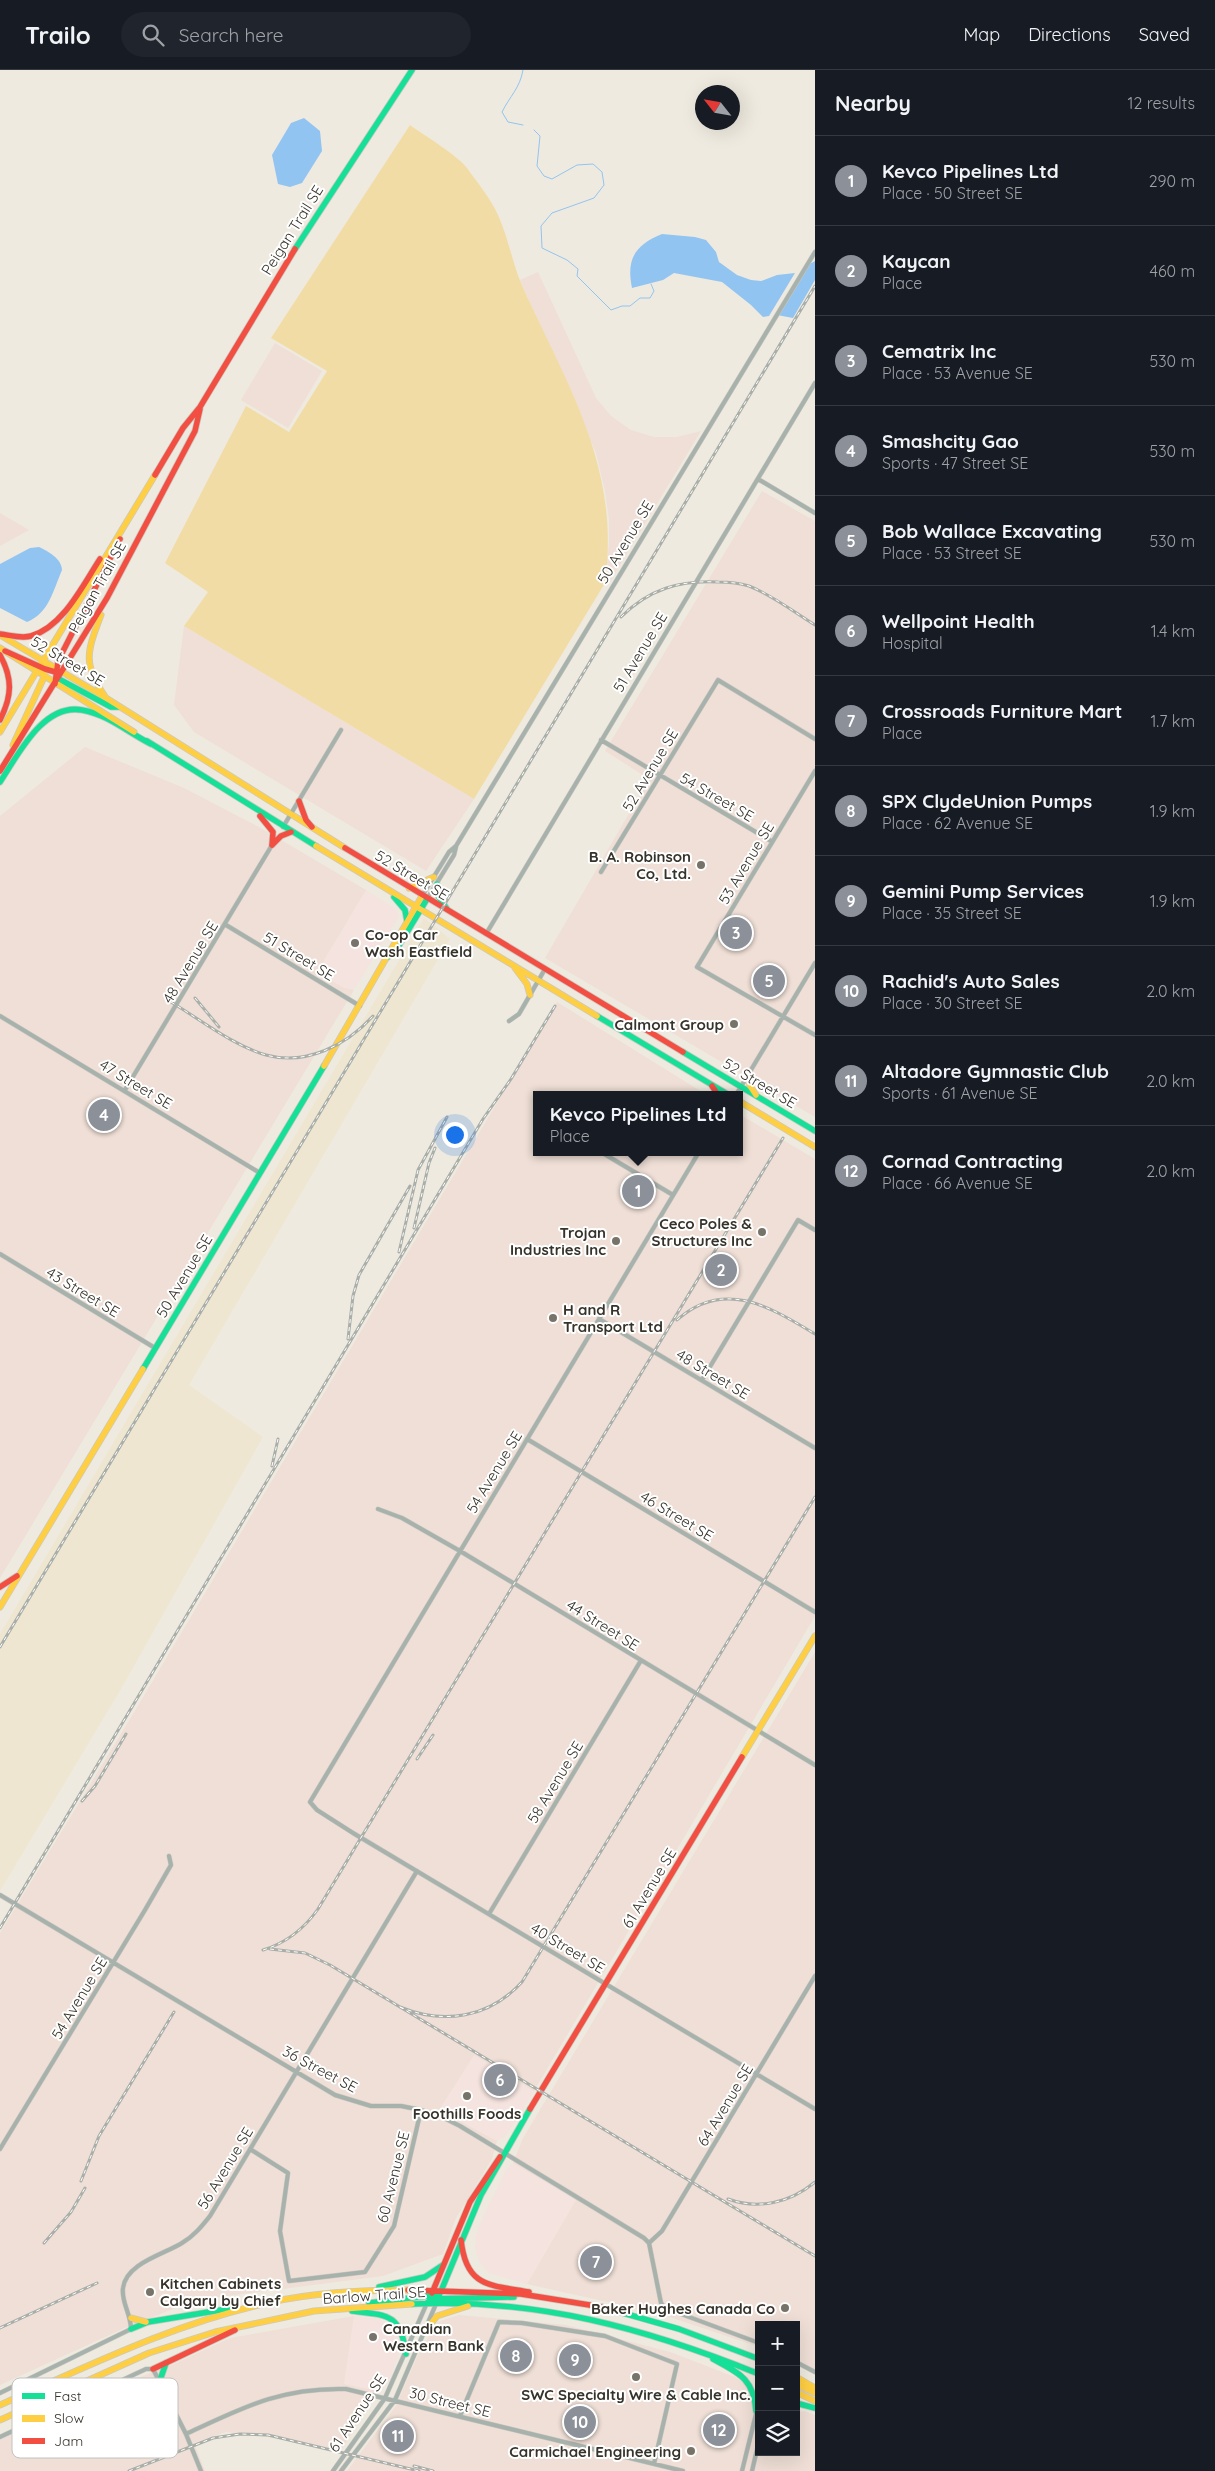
<!DOCTYPE html>
<meta charset="utf-8">
<style>
:root{--surface:#171b24;--page:#20242c;--text:#f1f3f6;--muted:#9ea1a6;--line:#363941;--accent:#8c9099}
body{margin:0;font-family:Quicksand,sans-serif;background:var(--page);color:var(--text)}
.controls{position:absolute;right:15px;bottom:15px;display:grid;overflow:hidden;border-radius:0px;box-shadow:0 5px 20px #0002}
.controls button{width:45px;height:45px;display:grid;place-items:center;padding:0;border:0;border-bottom:1px solid var(--line);background:var(--surface);color:var(--text);font:25px sans-serif}
.compass{position:absolute;left:695px;top:15px;width:45px;height:45px;border-radius:50%;background:var(--surface);box-shadow:0 5px 20px #0002;rotate:301deg}
.you{position:absolute;left:454px;top:1064px;width:18px;height:18px;margin:-12px;border:4px solid #fff;border-radius:50%;background:#1a73e8;box-shadow:0 0 0 8px #1a73e833}
.badge{display:grid;place-items:center;width:32px;height:32px;border-radius:50%;background:var(--accent);color:#fff;font-size:16px;font-weight:700}
.pin{position:absolute;translate:-50% -50%;border:2px solid #fff;box-shadow:0 1px 5px #0006}
.popup{position:absolute;left:533px;top:1021px;width:210px;height:65px;box-sizing:border-box;display:grid;place-content:center;border-radius:0px;background:var(--surface);filter:drop-shadow(0 1px 4px #0005);font-size:16px;white-space:nowrap;color:var(--muted)}
.popup b{font-size:19px;color:var(--text)}
.popup::after{content:'';position:absolute;left:50%;top:100%;margin-left:-10px;border:10px solid transparent;border-top-color:var(--surface)}
.list{margin:0;padding:0;list-style:none}
h2{display:flex;justify-content:space-between;align-items:center;height:65px;margin:0;padding:0 20px;font-size:21px}
h2 small{font-size:16px;font-weight:400;color:var(--muted)}
.list li{display:grid;grid-template-columns:32px 1fr auto;gap:15px;align-items:center;box-sizing:border-box;height:90px;padding:0 20px;border-top:1px solid var(--line)}
.list b{display:block;font-size:19px;white-space:nowrap}
.list p{margin:0;font-size:16px;white-space:nowrap;color:var(--muted)}
.list em{font-size:16px;font-style:normal;color:var(--muted)}
.icon{flex:none;width:28px;height:28px;fill:none;stroke:currentColor;stroke-width:2;stroke-linecap:round;stroke-linejoin:round}
.map{position:relative;flex:none;width:815px;height:2401px;overflow:hidden}
header{display:flex;align-items:center;gap:30px;box-sizing:border-box;height:70px;padding:0 25px;background:var(--surface);border-bottom:1px solid var(--line)}
header strong{font-size:24px}
nav{display:flex;gap:28px;margin-inline-start:auto;font-size:18px}
.search{width:350px;height:45px;background:var(--page);display:flex;align-items:center;gap:12px;box-sizing:border-box;padding:0 18px;border-radius:28px;color:var(--muted);font-size:19px}
main{display:flex}
aside{flex:1;background:var(--surface)}
.map>svg:first-child{display:block}
.commercial{fill:#f4e3de}
.industrial{fill:#efdfd6}
.built{fill:#eee6d1}
.green{fill:#f2dca6}
.water{fill:#92c4f1}
.lines{fill:none;stroke-linecap:round;stroke-linejoin:round}
.stream{stroke:#92c4f1;stroke-width:1}
.street-casing{stroke:#ccc8c0;stroke-width:5}
.fast-casing{stroke:#ccc8c0;stroke-width:7}
.slow-casing{stroke:#ccc8c0;stroke-width:7}
.jam-casing{stroke:#ccc8c0;stroke-width:7}
.street{stroke:#a8b2ad;stroke-width:4}
.fast{stroke:#16e098;stroke-width:5.5}
.slow{stroke:#ffcf43;stroke-width:5.5}
.jam{stroke:#f24e42;stroke-width:5.5}
.rail-casing{stroke:#a9aea8;stroke-width:3}
.rail{stroke:#fff;stroke-width:1;stroke-dasharray:4;stroke-linecap:butt}
.poi-dot{fill:#777369;stroke:#fff;stroke-width:2}
.labels{text-anchor:middle;dominant-baseline:central;stroke-width:4;stroke-linejoin:round;paint-order:stroke}
.street-label{font-size:15px;fill:#36332a;stroke:#fff}
.poi-label{font-size:15px;font-weight:bold;fill:#36332a;stroke:#fff;text-anchor:end}
.key{fill:#fff;stroke:#c3c2bf;stroke-width:1}
.key-label{font-size:14px;fill:#36332a}
</style>
<header>
<strong>Trailo</strong>
<div class="search"><svg class="icon" aria-label="search" viewBox="0 0 24 24"><circle cx="10" cy="10" r="6"/><path d="M15 15l6 6"/></svg>Search here</div>
<nav><a>Map</a><a>Directions</a><a>Saved</a></nav>
</header>
<main>
<div class="map">
<svg width="815" height="2401" viewBox="0 0 815 2401">
<rect width="100%" height="100%" fill="#efeadf"/>
<!-- commercial -->
<path class="commercial" d="M366,820L397,840L399,846L354,920L344,918L317,902Z
M473,1984L534,2021L506,2066L497,2071L439,2040Z
M513,2093L576,2130L527,2214L489,2203L479,2192L475,2177L476,2164L482,2149L506,2100Z
M354,2246L380,2249L398,2261L401,2278L389,2310L378,2321L344,2314Z"/>
<!-- industrial -->
<path class="industrial" d="M538,202L596,328L611,346L631,360L654,367H677L701,361L608,515L605,513L609,473V449L605,421L596,383L520,210Z
M275,273L322,301L288,358L241,330Z
M762,421L815,451V1047L545,888L649,709L605,681Z
M0,443L29,460L0,476Z
M184,556L474,729L426,801L194,662L174,635Z
M85,677L184,718L259,757L366,820L317,902L344,918L354,920L0,1508V746Z
M557,932L707,1025H537V1082H739V1044L815,1089V1546L534,2021L474,1985L439,2040L497,2071L492,2089L456,2148L443,2184L383,2206L196,2230L127,2257L0,2315V1863L139,1634Z
M815,1582V2305L796,2294V2255H759V2277L661,2244L527,2214L576,2130L513,2093L523,2068Z
M459,2245L566,2255L670,2282L735,2307L751,2318L752,2337L759,2339V2382H796V2342L805,2341L815,2345V2401H347L396,2336L417,2287L437,2252Z
M354,2246L344,2314L378,2321L341,2380L275,2368L226,2362L194,2373L205,2401H0V2370L102,2322L174,2294L230,2268Z"/>
<!-- built -->
<path class="built" d="M424,848L450,869L189,1315L263,1367L121,1619L0,1821V1564Z"/>
<!-- green -->
<path class="green" d="M410,55C425,66 456,84 467,98C477,112 491,129 498,145C508,167 512,191 521,213C567,316 621,396 605,513L474,729L184,556L208,522L165,493L246,336L289,362L327,301L271,268Z"/>
<!-- water -->
<path class="water" d="M304,48L320,61L322,81L302,113L290,117L278,114L272,85L291,53Z
M662,164L695,167L706,170L716,182L719,192L737,205L751,210L761,211L777,205L795,203L769,246L763,247L751,235L722,212L674,203L663,210L632,218C626,189 635,175 662,164Z
M815,191V210L793,248L777,245L806,196Z
M39,477C48,481 62,489 62,500C53,521 49,543 27,552L0,538V494L30,478Z"/>
<g class="lines">
<!-- stream -->
<path class="stream" d="M523,55L508,52L502,42C510,26 520,18 523,0
M534,60L540,66L537,96L544,106L552,109L577,95L593,94L602,102L604,115L594,128L552,143L541,156L542,178L567,190L578,199L577,206L611,240L622,236H630L640,228H650L654,221L651,214"/>
<defs>
<path id="street" d="M758,409L815,443
M601,670L771,771
M815,701L697,897L815,965
M283,757L341,660
M601,802L718,610L815,669
M422,826L449,782L456,776L815,182
M427,829L454,785L456,777
M226,855L360,936
M486,864L815,313
M0,946L260,1103
M509,951L519,944L545,899
M125,1020L272,775
M736,1025L815,893
M601,1082L673,1125
M699,1082L310,1732L317,1740L353,1763L815,2039
M0,1184L155,1278
M599,1249L815,1378
M702,1310L798,1150L815,1160
M527,1369L815,1542
M378,1439L402,1448L460,1481L815,1695
M0,1825L335,2025L371,2036H401L421,2040L442,2047L460,2056L644,2168L649,2173L661,2233L665,2238L759,2273
M489,1844L640,1592
M0,2079L145,1840L171,1795L169,1786
M250,2079L288,2103L280,2161L289,2211L365,2202L394,2156L421,2040
M649,2173L662,2161L815,1906
M796,2292L815,2302
M0,2323L131,2259C131,2244 121,2232 123,2218C126,2193 165,2184 182,2173C194,2166 202,2156 210,2146L417,1801
M460,2346L499,2252L522,2253L605,2266L677,2294L654,2394
M186,2364C242,2338 281,2317 346,2319L683,2401
M0,2367L146,2299H153L186,2364L201,2401
M333,2401L385,2328L427,2233
M341,2401L395,2330L436,2234
M742,2401L757,2340
M752,2401L759,2371"/>
<path id="fast" d="M295,179L412,0
M57,608L111,637H118
M147,671L316,776
M0,712C18,685 43,633 82,640C107,644 129,663 151,674
M437,814L438,826L447,839
M394,827L405,840L407,851
M388,887L395,882L427,829
M597,946L729,1025
M683,982L815,1061
M143,1299L324,996
M379,2217L425,2207L443,2195
M369,2233L435,2225
M427,2233L432,2229L514,2227
M436,2233L481,2125L530,2039
M412,2234C536,2228 645,2258 759,2304
M602,2237L679,2259L759,2289
M352,2241C388,2245 401,2244 406,2284
M131,2259L148,2252L233,2238
M713,2289C739,2303 754,2309 756,2341
M159,2313L166,2293
M796,2333L815,2338"/>
<path id="slow" d="M101,545C87,582 82,594 106,628
M0,565L106,628L345,778
M0,578L134,662
M0,662L155,405
M13,675L44,607V591
M316,776L597,946
M409,818L434,807
M515,898L527,914L530,925
M324,996L422,826
M748,1005L750,1016L756,1025
M739,1031L815,1077
M0,1537L143,1299
M742,1687L815,1566
M131,2248L146,2252
M424,2262L437,2246L468,2236
M796,2307L815,2318
M796,2314L815,2323
M796,2322L815,2331
M0,2335C88,2296 177,2252 272,2232C316,2222 363,2220 408,2220
M0,2350L149,2283L215,2262L314,2241L412,2234"/>
<path id="jam" d="M155,405L183,358L200,337L295,179
M0,564C10,565 21,569 31,566C63,557 83,515 100,489
M5,581L45,599L59,603
M0,585C13,609 12,626 0,650
M55,614L58,591L120,469
M0,701L107,528L195,361L200,339
M299,731L306,750L312,757
M260,746L273,762L272,775
M272,775L281,766L291,762
M345,778L683,982
M712,1016L718,1025
M0,1517L17,1506
M530,2039L742,1687
M461,2170C466,2217 489,2215 529,2222
M408,2220L521,2224L602,2237
M432,2223L470,2132L500,2087
M153,2299L235,2260"/>
</defs>
<!-- street casing -->
<use href="#street" class="street-casing"/>
<!-- fast casing -->
<use href="#fast" class="fast-casing"/>
<!-- slow casing -->
<use href="#slow" class="slow-casing"/>
<!-- jam casing -->
<use href="#jam" class="jam-casing"/>
<!-- street -->
<use href="#street" class="street"/>
<!-- fast -->
<use href="#fast" class="fast"/>
<!-- slow -->
<use href="#slow" class="slow"/>
<!-- jam -->
<use href="#jam" class="jam"/>
<defs>
<path id="rail" d="M621,547C649,519 680,510 718,512C729,512 739,513 749,516C772,525 794,542 815,555
M195,928L219,957
M171,932C201,950 232,975 266,985C306,996 347,975 373,946
M414,1158L429,1093L435,1078
M399,1182L418,1100L447,1047
M677,1250C724,1208 770,1237 815,1264
M348,1269L353,1226L359,1205L410,1116
M272,1396L278,1369
M0,1577L815,216
M417,1689L433,1665
M82,1731L95,1716L126,1664
M0,1858L483,1049L511,1009L555,936
M270,1879L305,1883L330,1895L815,2186
M263,1880C286,1873 304,1859 318,1839L783,1068
M400,1937C444,1955 489,1948 522,1912L815,1427
M81,2111L99,2066L174,1942
M728,2129C758,2140 790,2133 815,2112
M44,2173L71,2142L85,2118
M0,2258L97,2213
M414,2396L433,2401
M129,2401L213,2368L240,2364L268,2365L419,2401"/>
</defs>
<!-- rail casing -->
<use href="#rail" class="rail-casing"/>
<!-- rail -->
<use href="#rail" class="rail"/>
</g>
<!-- markers -->
<g class="poi-dot">
<circle cx="701" cy="795" r="5"/>
<circle cx="355" cy="873" r="5"/>
<circle cx="734" cy="954" r="5"/>
<circle cx="762" cy="1162" r="5"/>
<circle cx="616" cy="1171" r="5"/>
<circle cx="553" cy="1248" r="5"/>
<circle cx="467" cy="2026" r="5"/>
<circle cx="150" cy="2222" r="5"/>
<circle cx="785" cy="2238" r="5"/>
<circle cx="373" cy="2267" r="5"/>
<circle cx="636" cy="2307" r="5"/>
<circle cx="691" cy="2381" r="5"/>
</g>
<g class="labels">
<!-- street labels -->
<g class="street-label">
<text transform="translate(292 160) rotate(-58)">Peigan Trail SE</text>
<text transform="translate(625 472) rotate(-59)">50 Avenue SE</text>
<text transform="translate(97 517) rotate(-61)">Peigan Trail SE</text>
<text transform="translate(640 582) rotate(-59)">51 Avenue SE</text>
<text transform="translate(68 591) rotate(31)">52 Street SE</text>
<text transform="translate(650 700) rotate(-59)">52 Avenue SE</text>
<text transform="translate(717 727) rotate(30)">54 Street SE</text>
<text transform="translate(746 793) rotate(-59)">53 Avenue SE</text>
<text transform="translate(412 805) rotate(31)">52 Street SE</text>
<text transform="translate(299 886) rotate(31)">51 Street SE</text>
<text transform="translate(190 892) rotate(-59)">48 Avenue SE</text>
<text transform="translate(760 1013) rotate(31)">52 Street SE</text>
<text transform="translate(136 1014) rotate(31)">47 Street SE</text>
<text transform="translate(184 1206) rotate(-59)">50 Avenue SE</text>
<text transform="translate(83 1222) rotate(31)">43 Street SE</text>
<text transform="translate(713 1304) rotate(31)">48 Street SE</text>
<text transform="translate(494 1402) rotate(-59)">54 Avenue SE</text>
<text transform="translate(677 1446) rotate(31)">46 Street SE</text>
<text transform="translate(603 1555) rotate(32)">44 Street SE</text>
<text transform="translate(555 1712) rotate(-59)">58 Avenue SE</text>
<text transform="translate(649 1818) rotate(-59)">61 Avenue SE</text>
<text transform="translate(568 1878) rotate(31)">40 Street SE</text>
<text transform="translate(79 1928) rotate(-59)">54 Avenue SE</text>
<text transform="translate(320 1999) rotate(28)">36 Street SE</text>
<text transform="translate(725 2035) rotate(-59)">64 Avenue SE</text>
<text transform="translate(225 2098) rotate(-59)">56 Avenue SE</text>
<text transform="translate(393 2107) rotate(-76)">60 Avenue SE</text>
<text transform="translate(374 2225) rotate(-4)">Barlow Trail SE</text>
<text transform="translate(450 2332) rotate(14)">30 Street SE</text>
<text transform="translate(357 2343) rotate(-56)">61 Avenue SE</text>
</g>
<!-- poi labels -->
<g class="poi-label">
<text x="691" y="786">B. A. Robinson<tspan x="691" dy="17">Co, Ltd.</tspan></text>
<text x="365" y="864" text-anchor="start">Co-op Car<tspan x="365" dy="17">Wash Eastfield</tspan></text>
<text x="724" y="954">Calmont Group</text>
<text x="752" y="1153">Ceco Poles &amp;<tspan x="752" dy="17">Structures Inc</tspan></text>
<text x="606" y="1162">Trojan<tspan x="606" dy="17">Industries Inc</tspan></text>
<text x="563" y="1239" text-anchor="start">H and R<tspan x="563" dy="17">Transport Ltd</tspan></text>
<text x="467" y="2043" text-anchor="middle">Foothills Foods</text>
<text x="160" y="2213" text-anchor="start">Kitchen Cabinets<tspan x="160" dy="17">Calgary by Chief</tspan></text>
<text x="775" y="2238">Baker Hughes Canada Co</text>
<text x="383" y="2258" text-anchor="start">Canadian<tspan x="383" dy="17">Western Bank</tspan></text>
<text x="636" y="2324" text-anchor="middle">SWC Specialty Wire &amp; Cable Inc.</text>
<text x="681" y="2381">Carmichael Engineering</text>
</g>
</g>
<!-- legend -->
<rect x="12" y="2308" width="166" height="80" rx="8" class="key"/>
<rect x="22" y="2323" width="23" height="6" fill="#16e098"/>
<rect x="22" y="2345" width="23" height="7" fill="#ffcf43"/>
<rect x="22" y="2368" width="23" height="6" fill="#f24e42"/>
<g class="key-label">
<text x="54" y="2331">Fast</text>
<text x="54" y="2353">Slow</text>
<text x="54" y="2376">Jam</text>
</g>
</svg>
<div class="controls">
<button>+</button>
<button>−</button>
<button><svg class="icon" aria-label="layers" viewBox="0 0 24 24"><path d="M12 4l9 5-9 5-9-5zM3 14l9 5 9-5"/></svg></button>
</div>
<svg class="compass" viewBox="-18 -18 36 36"><path d="M0-13l5 13h-10z" fill="#e53935"/><path d="M0 13l5-13h-10z" fill="#9ea1a6"/></svg>
<div class="you"></div>
<div class="pin badge" style="left:638px;top:1121px">1</div>
<div class="popup"><b>Kevco Pipelines Ltd</b>Place</div>
<div class="pin badge" style="left:721px;top:1200px">2</div>
<div class="pin badge" style="left:736px;top:863px">3</div>
<div class="pin badge" style="left:104px;top:1045px">4</div>
<div class="pin badge" style="left:769px;top:911px">5</div>
<div class="pin badge" style="left:500px;top:2010px">6</div>
<div class="pin badge" style="left:596px;top:2192px">7</div>
<div class="pin badge" style="left:516px;top:2286px">8</div>
<div class="pin badge" style="left:575px;top:2290px">9</div>
<div class="pin badge" style="left:580px;top:2352px">10</div>
<div class="pin badge" style="left:398px;top:2366px">11</div>
<div class="pin badge" style="left:719px;top:2360px">12</div>
</div>
<aside>
<h2>Nearby<small>12 results</small></h2>
<ul class="list">
<li><span class="badge">1</span><div><b>Kevco Pipelines Ltd</b><p>Place · 50 Street SE</p></div><em>290 m</em></li>
<li><span class="badge">2</span><div><b>Kaycan</b><p>Place</p></div><em>460 m</em></li>
<li><span class="badge">3</span><div><b>Cematrix Inc</b><p>Place · 53 Avenue SE</p></div><em>530 m</em></li>
<li><span class="badge">4</span><div><b>Smashcity Gao</b><p>Sports · 47 Street SE</p></div><em>530 m</em></li>
<li><span class="badge">5</span><div><b>Bob Wallace Excavating</b><p>Place · 53 Street SE</p></div><em>530 m</em></li>
<li><span class="badge">6</span><div><b>Wellpoint Health</b><p>Hospital</p></div><em>1.4 km</em></li>
<li><span class="badge">7</span><div><b>Crossroads Furniture Mart</b><p>Place</p></div><em>1.7 km</em></li>
<li><span class="badge">8</span><div><b>SPX ClydeUnion Pumps</b><p>Place · 62 Avenue SE</p></div><em>1.9 km</em></li>
<li><span class="badge">9</span><div><b>Gemini Pump Services</b><p>Place · 35 Street SE</p></div><em>1.9 km</em></li>
<li><span class="badge">10</span><div><b>Rachid's Auto Sales</b><p>Place · 30 Street SE</p></div><em>2.0 km</em></li>
<li><span class="badge">11</span><div><b>Altadore Gymnastic Club</b><p>Sports · 61 Avenue SE</p></div><em>2.0 km</em></li>
<li><span class="badge">12</span><div><b>Cornad Contracting</b><p>Place · 66 Avenue SE</p></div><em>2.0 km</em></li>
</ul>
</aside>
</main>
